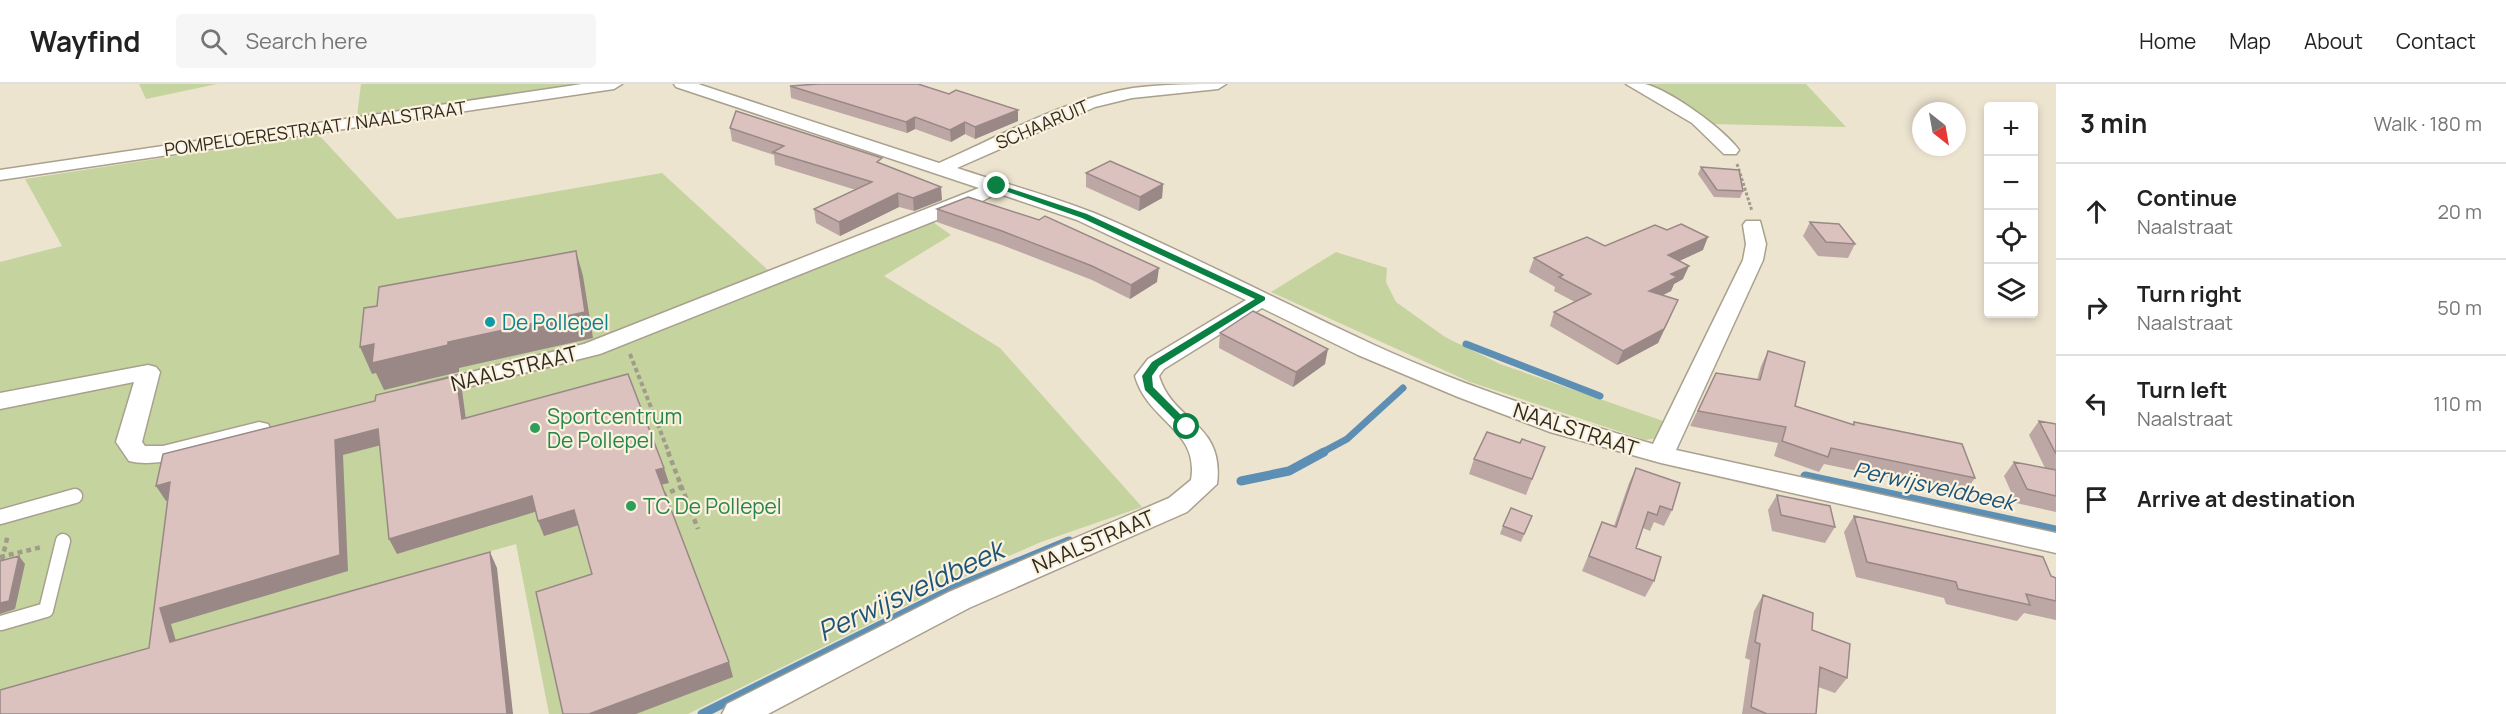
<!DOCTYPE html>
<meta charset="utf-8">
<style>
:root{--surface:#fff;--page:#f6f6f6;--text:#222;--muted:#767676;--line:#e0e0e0}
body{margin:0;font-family:Manrope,sans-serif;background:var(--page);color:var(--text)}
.controls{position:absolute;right:18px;top:18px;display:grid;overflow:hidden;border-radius:6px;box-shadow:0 3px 9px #0003}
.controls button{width:54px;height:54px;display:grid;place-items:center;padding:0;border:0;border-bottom:2px solid var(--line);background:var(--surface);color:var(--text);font:30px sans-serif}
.compass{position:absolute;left:1912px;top:18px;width:54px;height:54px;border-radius:50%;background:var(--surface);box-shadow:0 3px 9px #0003;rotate:149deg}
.stop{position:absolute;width:18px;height:18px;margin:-14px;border:4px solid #0b8043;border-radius:50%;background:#fff}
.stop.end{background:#0b8043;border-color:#fff;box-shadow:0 2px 6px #0008}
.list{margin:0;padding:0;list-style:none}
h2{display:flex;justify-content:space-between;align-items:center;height:78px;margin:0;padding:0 24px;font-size:26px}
h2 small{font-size:20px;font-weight:400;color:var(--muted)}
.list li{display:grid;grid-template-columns:39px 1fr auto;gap:18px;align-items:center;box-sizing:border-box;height:96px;padding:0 24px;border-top:2px solid var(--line)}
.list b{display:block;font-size:22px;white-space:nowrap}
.list p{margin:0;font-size:20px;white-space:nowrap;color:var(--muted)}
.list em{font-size:20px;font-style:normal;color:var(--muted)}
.icon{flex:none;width:33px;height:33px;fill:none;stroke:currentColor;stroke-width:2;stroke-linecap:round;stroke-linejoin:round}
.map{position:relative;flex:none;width:2056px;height:630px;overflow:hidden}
header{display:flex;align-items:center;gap:36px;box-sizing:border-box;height:84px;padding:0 30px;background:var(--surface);border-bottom:2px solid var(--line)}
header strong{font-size:28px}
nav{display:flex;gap:33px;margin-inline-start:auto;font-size:21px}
.search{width:420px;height:54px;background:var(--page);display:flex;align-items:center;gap:15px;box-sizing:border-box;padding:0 21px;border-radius:6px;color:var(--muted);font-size:22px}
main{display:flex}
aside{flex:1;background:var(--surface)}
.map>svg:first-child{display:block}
.green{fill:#c5d39f}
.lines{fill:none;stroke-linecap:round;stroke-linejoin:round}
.stream-far1{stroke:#5d8fb4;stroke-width:7}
.stream{stroke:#5d8fb4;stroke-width:9}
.service-casing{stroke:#a9a08d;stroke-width:17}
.minor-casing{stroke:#a9a08d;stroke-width:3}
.path-far2{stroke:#a29b8c;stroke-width:3;stroke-dasharray:3 2;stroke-linecap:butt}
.path-far1{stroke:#a29b8c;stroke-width:4;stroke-dasharray:4.5 3;stroke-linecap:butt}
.path{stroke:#a29b8c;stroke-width:4.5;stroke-dasharray:5 4;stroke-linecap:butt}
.service{stroke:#fff;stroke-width:14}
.minor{fill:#fff;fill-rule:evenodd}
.wall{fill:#bca7a4}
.shaded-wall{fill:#998886}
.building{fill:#dbc2bf;stroke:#998886;stroke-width:1.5}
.route{fill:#0b8043}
.culture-dot{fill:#0f9aa8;stroke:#fbf1dd;stroke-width:2}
.leisure-dot{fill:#2e9e5b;stroke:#fbf1dd;stroke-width:2}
.labels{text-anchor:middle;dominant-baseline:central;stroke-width:4.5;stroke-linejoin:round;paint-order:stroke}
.far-street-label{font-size:18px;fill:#2d2a22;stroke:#fbf1dd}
.culture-label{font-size:21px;fill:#0d838f;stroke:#fbf1dd;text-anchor:start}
.street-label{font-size:21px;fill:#2d2a22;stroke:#fbf1dd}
.leisure-label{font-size:21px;fill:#27864d;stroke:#fbf1dd;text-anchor:start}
.water-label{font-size:22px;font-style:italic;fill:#1a547a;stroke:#fbf1dd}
.near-water-label{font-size:27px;font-style:italic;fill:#1a547a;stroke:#fbf1dd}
</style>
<header>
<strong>Wayfind</strong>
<div class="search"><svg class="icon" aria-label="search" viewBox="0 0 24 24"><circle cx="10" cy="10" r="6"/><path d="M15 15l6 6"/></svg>Search here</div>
<nav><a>Home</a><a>Map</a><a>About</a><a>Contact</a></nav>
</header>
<main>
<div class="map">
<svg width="2056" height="630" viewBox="0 0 2056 630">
<rect width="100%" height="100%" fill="#ede4d0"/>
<!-- green -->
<path class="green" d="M139,0H217L146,15Z
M361,0H580L357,32Z
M1641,0H1806L1846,43L1710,40Z
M318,50L397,135L662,89L769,187L922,130L951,151L884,192L1000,264L1142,423L1041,458L986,482L688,630H549L516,460L0,606V178L62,162L25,95Z
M1336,168L1387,184L1386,198L1396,218L1445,253L1500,280L1663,337L1658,354L1645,356L1470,298L1271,208Z"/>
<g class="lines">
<!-- stream-far1 -->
<path class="stream-far1" d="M1466,260L1600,312
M1321,369L1347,355L1403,304"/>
<!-- stream -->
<path class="stream" d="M1805,392L2056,446
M1241,397L1289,387L1324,368
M702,630L957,503L1069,457"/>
<defs>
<path id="service" d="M0,433L75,412
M1,539L46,526L63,457"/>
<path id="minor" d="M582,0H622L614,5L0,96V86Z
M674,0H698L939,79C1000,52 1068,14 1133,4C1164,0 1195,0 1226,0L1218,5L1132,14L1095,23L957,84C1002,99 1049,111 1094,129C1188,169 1279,217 1372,260C1463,302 1558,333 1653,360L1743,176L1746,160L1743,141L1746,137H1760L1766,160L1763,176L1676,366L2056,449V469L1661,379L1550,348L1458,313L1358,271L1262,224L1164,285L1159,292C1173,339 1225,338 1217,400L1187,428L969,524L768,630H722L727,620L949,508L1169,414L1191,396C1200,346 1148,338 1135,292L1148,275L1246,216L1077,136L997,109L977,120L600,270L427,313L419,311L415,306L419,301L584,260L979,104L676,3Z
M1626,0C1632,0 1640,0 1645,0C1670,6 1724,45 1739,66L1736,70H1724L1692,39Z
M148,281L156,283L160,288L142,358L145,362H163L259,338L268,340L271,346L268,352C233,361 162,386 129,377L116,358L134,298L0,325V309Z"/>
</defs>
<!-- service casing -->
<use href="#service" class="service-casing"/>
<!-- minor casing -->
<use href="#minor" class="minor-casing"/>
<!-- path-far2 -->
<path class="path-far2" d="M1737,80L1752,127"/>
<!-- path-far1 -->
<path class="path-far1" d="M630,270L669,369"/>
<!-- path -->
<path class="path" d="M668,368L698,445
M662,412L683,402
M0,473L42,463
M0,485L8,450"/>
<!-- service -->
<use href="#service" class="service"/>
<!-- minor -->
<use href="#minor" class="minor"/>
</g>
<!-- wall -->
<path class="wall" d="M790,2L949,10L1018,26V37L975,55L965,50L951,58L915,45L907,49L791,14Z
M730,44L882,80L942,116L914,127L899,123L840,152L816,139L814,125L856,106L775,81L774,71L732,57Z
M1701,83L1743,107L1740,114L1714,113L1698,90Z
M1086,89L1163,100L1162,114L1139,127L1086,103Z
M937,125L1157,198L1130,215L1092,196L1002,161L937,138Z
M1810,138L1855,160L1848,174L1818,172L1803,152Z
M1605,162L1703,166L1679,177L1683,195L1674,200L1671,207L1662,211L1672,230L1658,259L1617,281L1550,242L1554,228L1575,218L1554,207L1555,203L1529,188L1534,174Z
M1220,249L1325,280L1293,303L1219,264Z
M1768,267L1795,322L1853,341L1854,338L1975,394L1964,409L1824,380L1819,388L1774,372L1778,359L1690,342L1716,289L1757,296L1761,282Z
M2039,337L2056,340V428L2016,419L2004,392L2014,378L2045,384L2029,351Z
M1520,359L1539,378L1526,411L1469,390L1474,375Z
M1636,384L1672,426L1664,442L1654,438L1650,447L1643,444L1636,464L1654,497L1645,513L1582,487L1602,438L1614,442L1629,399Z
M1777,411L1835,443L1825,459L1772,447L1768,426Z
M1532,432L1521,458L1500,450L1503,442Z
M1854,432L2056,494V536L2024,529L2017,537L1946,520L1944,514L1856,493L1844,448Z
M1763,511L1812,546L1847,594L1835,609L1818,603L1816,630H1742L1750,576L1745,574L1754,527Z"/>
<!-- shaded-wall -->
<path class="shaded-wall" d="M1018,26V37L975,55V43Z
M915,33V45L907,49L906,38Z
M965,38V50L951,58L950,46Z
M1163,100L1162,114L1139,127L1140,113Z
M941,103L942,116L914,127L913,114Z
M898,109L899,123L840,152L839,138Z
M1708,153L1703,166L1662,185L1668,171Z
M576,167L583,192L593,254L459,284V288L384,306L376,289L372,290L360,263L374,260Z
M1689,182L1683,195L1674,200L1671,207L1644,221L1649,207L1671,190Z
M1159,184L1157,198L1130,215L1131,201Z
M1678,216L1658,259L1617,281L1623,267Z
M1328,265L1325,280L1293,303L1296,288Z
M456,292L462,306L468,351L462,335Z
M378,345L385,360L343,371L348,487L171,540L181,574L170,558L160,524L335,356Z
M664,384L669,399L660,401L656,386Z
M170,398L180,414L166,417L156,402Z
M532,412L538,427L397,470L389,455Z
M574,426L579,441L544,452L538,437Z
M490,468L497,484L513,630H507Z
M19,472L25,480L15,525L0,530V519Z
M729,578L733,593L636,630H589Z"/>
<!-- building -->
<path class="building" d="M819,0H918L949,10L956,6L1018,26L975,43L965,38L950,46L915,33L906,38L790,2Z
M736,27L882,74L877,78L941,103L913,114L898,109L839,138L814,125L872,98L773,68L784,62L730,44Z
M1110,77L1163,100L1140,113L1086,89Z
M1701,83L1739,86L1743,107L1717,106Z
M968,113L1039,136L1045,132L1159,184L1131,201L1092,182L1002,147L937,125Z
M1810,138L1839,140L1855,160L1826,158Z
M1681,140L1708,153L1668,171L1689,182L1671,190L1677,193L1649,207L1678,216L1664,245L1623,267L1554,228L1591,210L1559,193L1563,191L1534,174L1587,153L1605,162L1655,141L1667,146Z
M576,167L585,228L448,258V261L372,279L374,260L360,263L364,224L377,222L379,203Z
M1253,227L1328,265L1296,288L1220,249Z
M1768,267L1805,278L1795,322L1854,341V338L1962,360L1975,394L1831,364L1828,373L1782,357L1786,343L1698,327L1716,289L1760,296Z
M628,290L664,384L656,386L729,578L589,630H563L536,508L592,490L574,426L538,437L532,412L389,455L378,345L335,356L340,471L160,524L170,558L490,468L507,630H0V606L149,564L170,398L156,402L163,370L375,317L376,311L456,292L462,335Z
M2039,337L2056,340V370Z
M1487,348L1520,359L1522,355L1545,363L1532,395L1474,375Z
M2014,378L2056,386V412L2027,405Z
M1636,384L1680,399L1672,426L1660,422L1657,431L1648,428L1636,464L1661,473L1654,497L1589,472L1602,438L1616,443Z
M1777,411L1830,422L1835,443L1781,431Z
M1511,424L1532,432L1524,450L1503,442Z
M1854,432L2043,473L2051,492L2056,494V517L2026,510L2030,521L1958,505L1956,498L1867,478Z
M19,472L9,517L0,519V477Z
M1763,511L1813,529L1812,546L1850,560L1847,594L1820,583L1816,630H1767L1751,623L1760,560L1755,558Z"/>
<!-- route -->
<path class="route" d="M997,100L1087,130L1265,213V216L1159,282L1152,292L1153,303L1191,341V345H1184L1145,306L1142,292L1152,278L1255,215L1082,134L994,103Z"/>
<!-- markers -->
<circle class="culture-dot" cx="490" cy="238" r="6"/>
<g class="leisure-dot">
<circle cx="535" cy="344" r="6"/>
<circle cx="631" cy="422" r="6"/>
</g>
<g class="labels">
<!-- far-street labels -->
<g class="far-street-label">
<text transform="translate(1042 40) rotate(-23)">SCHAARUIT</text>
<text transform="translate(315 44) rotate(-8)">POMPELOERESTRAAT / NAALSTRAAT</text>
</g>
<!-- culture labels -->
<g class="culture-label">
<text x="502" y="238">De Pollepel</text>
</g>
<!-- street labels -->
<g class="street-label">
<text transform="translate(514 284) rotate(-14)">NAALSTRAAT</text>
<text transform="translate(1576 345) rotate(18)">NAALSTRAAT</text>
<text transform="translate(1093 457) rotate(-23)">NAALSTRAAT</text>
</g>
<!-- leisure labels -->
<g class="leisure-label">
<text x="547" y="332">Sportcentrum<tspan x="547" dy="24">De Pollepel</tspan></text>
<text x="643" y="422">TC De Pollepel</text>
</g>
<!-- water labels -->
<g class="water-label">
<text transform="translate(1934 402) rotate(12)">Perwijsveldbeek</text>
</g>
<!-- near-water labels -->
<g class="near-water-label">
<text transform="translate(910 506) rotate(-25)">Perwijsveldbeek</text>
</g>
</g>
</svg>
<div class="controls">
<button>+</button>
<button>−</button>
<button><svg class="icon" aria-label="locate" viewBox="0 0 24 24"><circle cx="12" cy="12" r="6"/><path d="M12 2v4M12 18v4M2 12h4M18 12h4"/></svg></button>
<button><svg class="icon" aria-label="layers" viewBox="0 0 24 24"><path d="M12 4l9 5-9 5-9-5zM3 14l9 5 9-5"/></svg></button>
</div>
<svg class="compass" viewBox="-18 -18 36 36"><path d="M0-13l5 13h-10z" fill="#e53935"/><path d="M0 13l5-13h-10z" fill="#767676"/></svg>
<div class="stop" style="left:1187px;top:343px"></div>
<div class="stop end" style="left:997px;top:102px"></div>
</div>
<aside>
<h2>3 min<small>Walk · 180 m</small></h2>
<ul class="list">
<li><svg class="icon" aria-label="ahead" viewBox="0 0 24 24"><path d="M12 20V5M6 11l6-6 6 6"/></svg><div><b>Continue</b><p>Naalstraat</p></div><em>20 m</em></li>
<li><svg class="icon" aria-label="right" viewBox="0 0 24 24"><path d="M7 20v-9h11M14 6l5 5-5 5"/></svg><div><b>Turn right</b><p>Naalstraat</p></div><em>50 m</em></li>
<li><svg class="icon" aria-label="left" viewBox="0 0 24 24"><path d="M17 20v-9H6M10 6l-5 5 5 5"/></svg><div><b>Turn left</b><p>Naalstraat</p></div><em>110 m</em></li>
<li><svg class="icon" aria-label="arrive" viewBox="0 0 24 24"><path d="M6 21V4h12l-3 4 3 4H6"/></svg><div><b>Arrive at destination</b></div></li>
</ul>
</aside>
</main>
